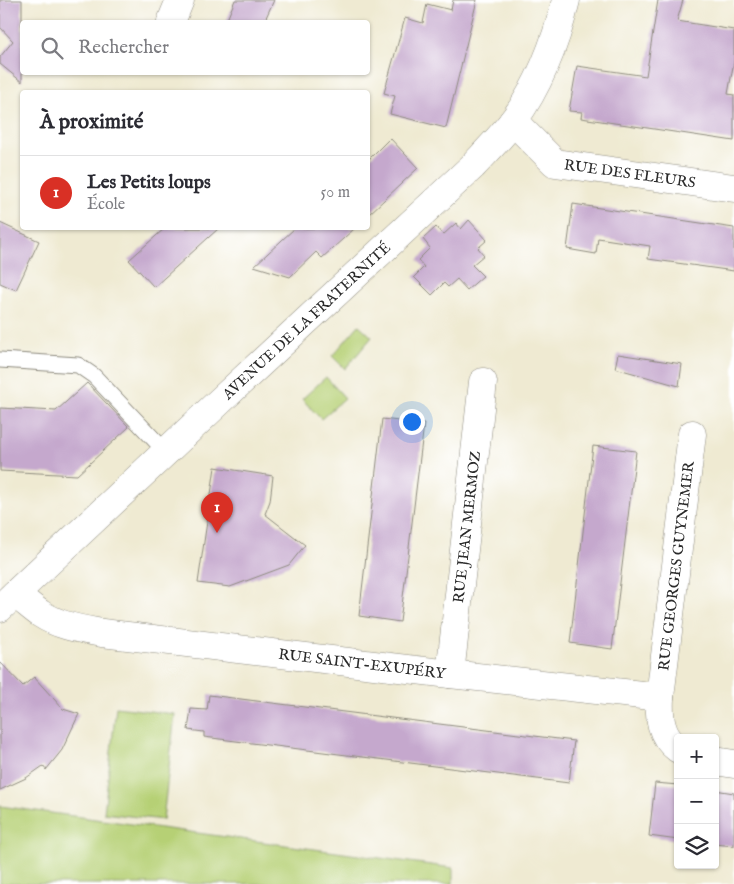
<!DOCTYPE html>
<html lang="fr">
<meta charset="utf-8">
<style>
:root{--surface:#fff;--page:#f7f7f7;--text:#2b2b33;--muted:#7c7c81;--line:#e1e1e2;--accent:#d93025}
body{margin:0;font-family:"IM FELL English",serif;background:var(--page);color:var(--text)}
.controls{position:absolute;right:15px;bottom:15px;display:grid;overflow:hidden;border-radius:5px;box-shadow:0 1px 4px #0004}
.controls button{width:45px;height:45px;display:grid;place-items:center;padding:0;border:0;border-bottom:1px solid var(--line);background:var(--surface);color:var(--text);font:25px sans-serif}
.you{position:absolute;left:411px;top:421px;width:18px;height:18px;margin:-12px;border:4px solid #fff;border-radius:50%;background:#1a73e8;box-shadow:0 0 0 8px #1a73e833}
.badge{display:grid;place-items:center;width:32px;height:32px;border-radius:50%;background:var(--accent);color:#fff;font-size:16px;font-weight:700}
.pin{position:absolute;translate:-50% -41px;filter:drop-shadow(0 1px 2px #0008)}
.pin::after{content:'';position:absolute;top:26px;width:18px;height:15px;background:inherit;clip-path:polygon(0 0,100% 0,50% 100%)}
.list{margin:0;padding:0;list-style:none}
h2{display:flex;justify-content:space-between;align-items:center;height:65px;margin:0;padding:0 20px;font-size:21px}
h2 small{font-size:16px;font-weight:400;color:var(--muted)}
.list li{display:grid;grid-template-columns:32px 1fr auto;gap:15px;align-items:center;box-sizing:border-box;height:75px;padding:0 20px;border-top:1px solid var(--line)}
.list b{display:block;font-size:19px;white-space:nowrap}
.list p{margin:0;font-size:16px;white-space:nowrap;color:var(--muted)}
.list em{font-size:16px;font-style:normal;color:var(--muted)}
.icon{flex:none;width:28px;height:28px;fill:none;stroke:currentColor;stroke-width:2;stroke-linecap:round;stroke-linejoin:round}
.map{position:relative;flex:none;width:734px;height:884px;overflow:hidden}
.search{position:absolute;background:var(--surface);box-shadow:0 1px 4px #0004;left:20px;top:20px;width:350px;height:55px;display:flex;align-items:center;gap:12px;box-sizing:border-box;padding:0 18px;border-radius:5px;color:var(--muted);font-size:19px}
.panel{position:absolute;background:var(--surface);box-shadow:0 1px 4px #0004;left:20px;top:90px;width:350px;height:140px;border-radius:5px}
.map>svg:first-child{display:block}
.green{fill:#b6d075;stroke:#707e50}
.building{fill:#c5a8cd}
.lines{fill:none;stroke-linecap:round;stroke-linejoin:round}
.service-casing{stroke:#8d8a7e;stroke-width:17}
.minor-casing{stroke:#8d8a7e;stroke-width:29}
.service{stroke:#fff;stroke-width:15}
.minor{stroke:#fff;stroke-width:28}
.labels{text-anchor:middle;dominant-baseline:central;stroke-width:4;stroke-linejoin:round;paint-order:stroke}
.street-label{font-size:15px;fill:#2b2b2b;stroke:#fff}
</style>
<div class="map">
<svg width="734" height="884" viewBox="0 0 734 884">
<rect width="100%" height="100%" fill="#fff"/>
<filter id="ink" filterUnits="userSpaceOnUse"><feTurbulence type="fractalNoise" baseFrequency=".02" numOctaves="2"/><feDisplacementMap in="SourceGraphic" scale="10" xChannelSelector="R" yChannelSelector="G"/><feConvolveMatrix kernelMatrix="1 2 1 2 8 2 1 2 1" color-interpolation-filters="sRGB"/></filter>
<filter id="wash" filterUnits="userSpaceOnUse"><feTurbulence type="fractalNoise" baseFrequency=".0096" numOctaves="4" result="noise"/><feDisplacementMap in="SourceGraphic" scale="20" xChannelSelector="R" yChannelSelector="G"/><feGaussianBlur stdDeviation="1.12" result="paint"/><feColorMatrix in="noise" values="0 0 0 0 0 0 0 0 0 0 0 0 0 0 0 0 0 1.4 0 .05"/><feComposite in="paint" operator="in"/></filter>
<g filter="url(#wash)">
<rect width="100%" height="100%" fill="#efead2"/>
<!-- green -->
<path class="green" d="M359,325L372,337L345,369L332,356Z
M326,377L345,398L321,419L302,399Z
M116,707L175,714L163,820L104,813Z
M0,806L453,868V884H0Z"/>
<g id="blocks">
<!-- building -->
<path class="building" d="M0,0H22V82L0,64V57L13,41L0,27Z
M235,0H274L264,22H226Z
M453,0H477L446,128L390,114L395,96L384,93L405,18L423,23L427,4L451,10Z
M658,0H683L677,21L734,30V61L728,94L734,95V141L581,118L582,112L569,111L577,66L646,76Z
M390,138L418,168L368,215V160Z
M573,204L734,228V271L648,259L650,246L598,238L596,254L567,249Z
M469,220L487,240L478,248L484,255L472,265L483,276L467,290L457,279L448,287L444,283L432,295L414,277L424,267L418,260L430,248L423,239L436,227L443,235L456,223L461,229Z
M0,223L39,241L16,290L0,283Z
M165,228H219L154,287L129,260Z
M295,228H355L322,258L316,252L290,277L254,266Z
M618,354L682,364L679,386L615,368Z
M87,383L129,427L77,475L0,471V408L56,411Z
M382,419L424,424L400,622L359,616Z
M593,446L636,451L612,649L570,643Z
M215,467L273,476L270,501L265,514L305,545L289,565L230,587L198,583Z
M0,662L23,686L34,677L63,709L79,714L62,750L46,770L43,766L26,778L0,790Z
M209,695L574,741L569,783L204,737V732L188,730L191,709L207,710Z
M655,783L678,785V840L649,836Z
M715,790L734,793V846L715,844Z"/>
</g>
</g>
<g filter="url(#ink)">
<use href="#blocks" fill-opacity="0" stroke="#8d8a7e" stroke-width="1"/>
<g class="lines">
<defs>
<path id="service" d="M0,360L78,365L94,376L166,452"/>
<g id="minor">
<path d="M171,22L180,0"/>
<path id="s1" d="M513,121L555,163L734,188"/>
<path id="s2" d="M15,594C24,600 32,608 41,614C59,626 81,629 102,633L450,674L660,697C659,717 660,736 678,749"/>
<path id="s3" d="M0,608L220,401L473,166C487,151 502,136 514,120C540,84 556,42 566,0"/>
<path id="s4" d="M450,674L483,382"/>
<path id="s5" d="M660,697L692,434"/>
<path d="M715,761L734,764"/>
</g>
</defs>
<!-- service casing -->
<use href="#service" class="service-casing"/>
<!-- minor casing -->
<use href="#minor" class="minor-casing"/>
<!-- service -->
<use href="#service" class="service"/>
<!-- minor -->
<use href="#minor" class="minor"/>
</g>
</g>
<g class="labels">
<!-- street labels -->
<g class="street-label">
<text stroke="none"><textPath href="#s1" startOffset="135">RUE DES FLEURS</textPath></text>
<text stroke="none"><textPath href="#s3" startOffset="420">AVENUE DE LA FRATERNITÉ</textPath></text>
<text stroke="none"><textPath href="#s4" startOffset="148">RUE JEAN MERMOZ</textPath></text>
<text stroke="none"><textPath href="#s5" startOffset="132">RUE GEORGES GUYNEMER</textPath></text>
<text stroke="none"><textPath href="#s2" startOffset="359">RUE SAINT-EXUPÉRY</textPath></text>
</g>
</g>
</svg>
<div class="controls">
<button>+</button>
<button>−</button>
<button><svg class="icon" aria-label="layers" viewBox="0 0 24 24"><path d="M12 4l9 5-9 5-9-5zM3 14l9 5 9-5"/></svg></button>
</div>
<div class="you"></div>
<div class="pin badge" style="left:217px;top:533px">1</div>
<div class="search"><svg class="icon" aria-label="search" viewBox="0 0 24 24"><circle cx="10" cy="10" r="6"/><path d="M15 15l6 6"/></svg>Rechercher</div>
<section class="panel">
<h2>À proximité<small></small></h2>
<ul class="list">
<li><span class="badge">1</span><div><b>Les Petits loups</b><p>École</p></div><em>50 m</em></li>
</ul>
</section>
</div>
